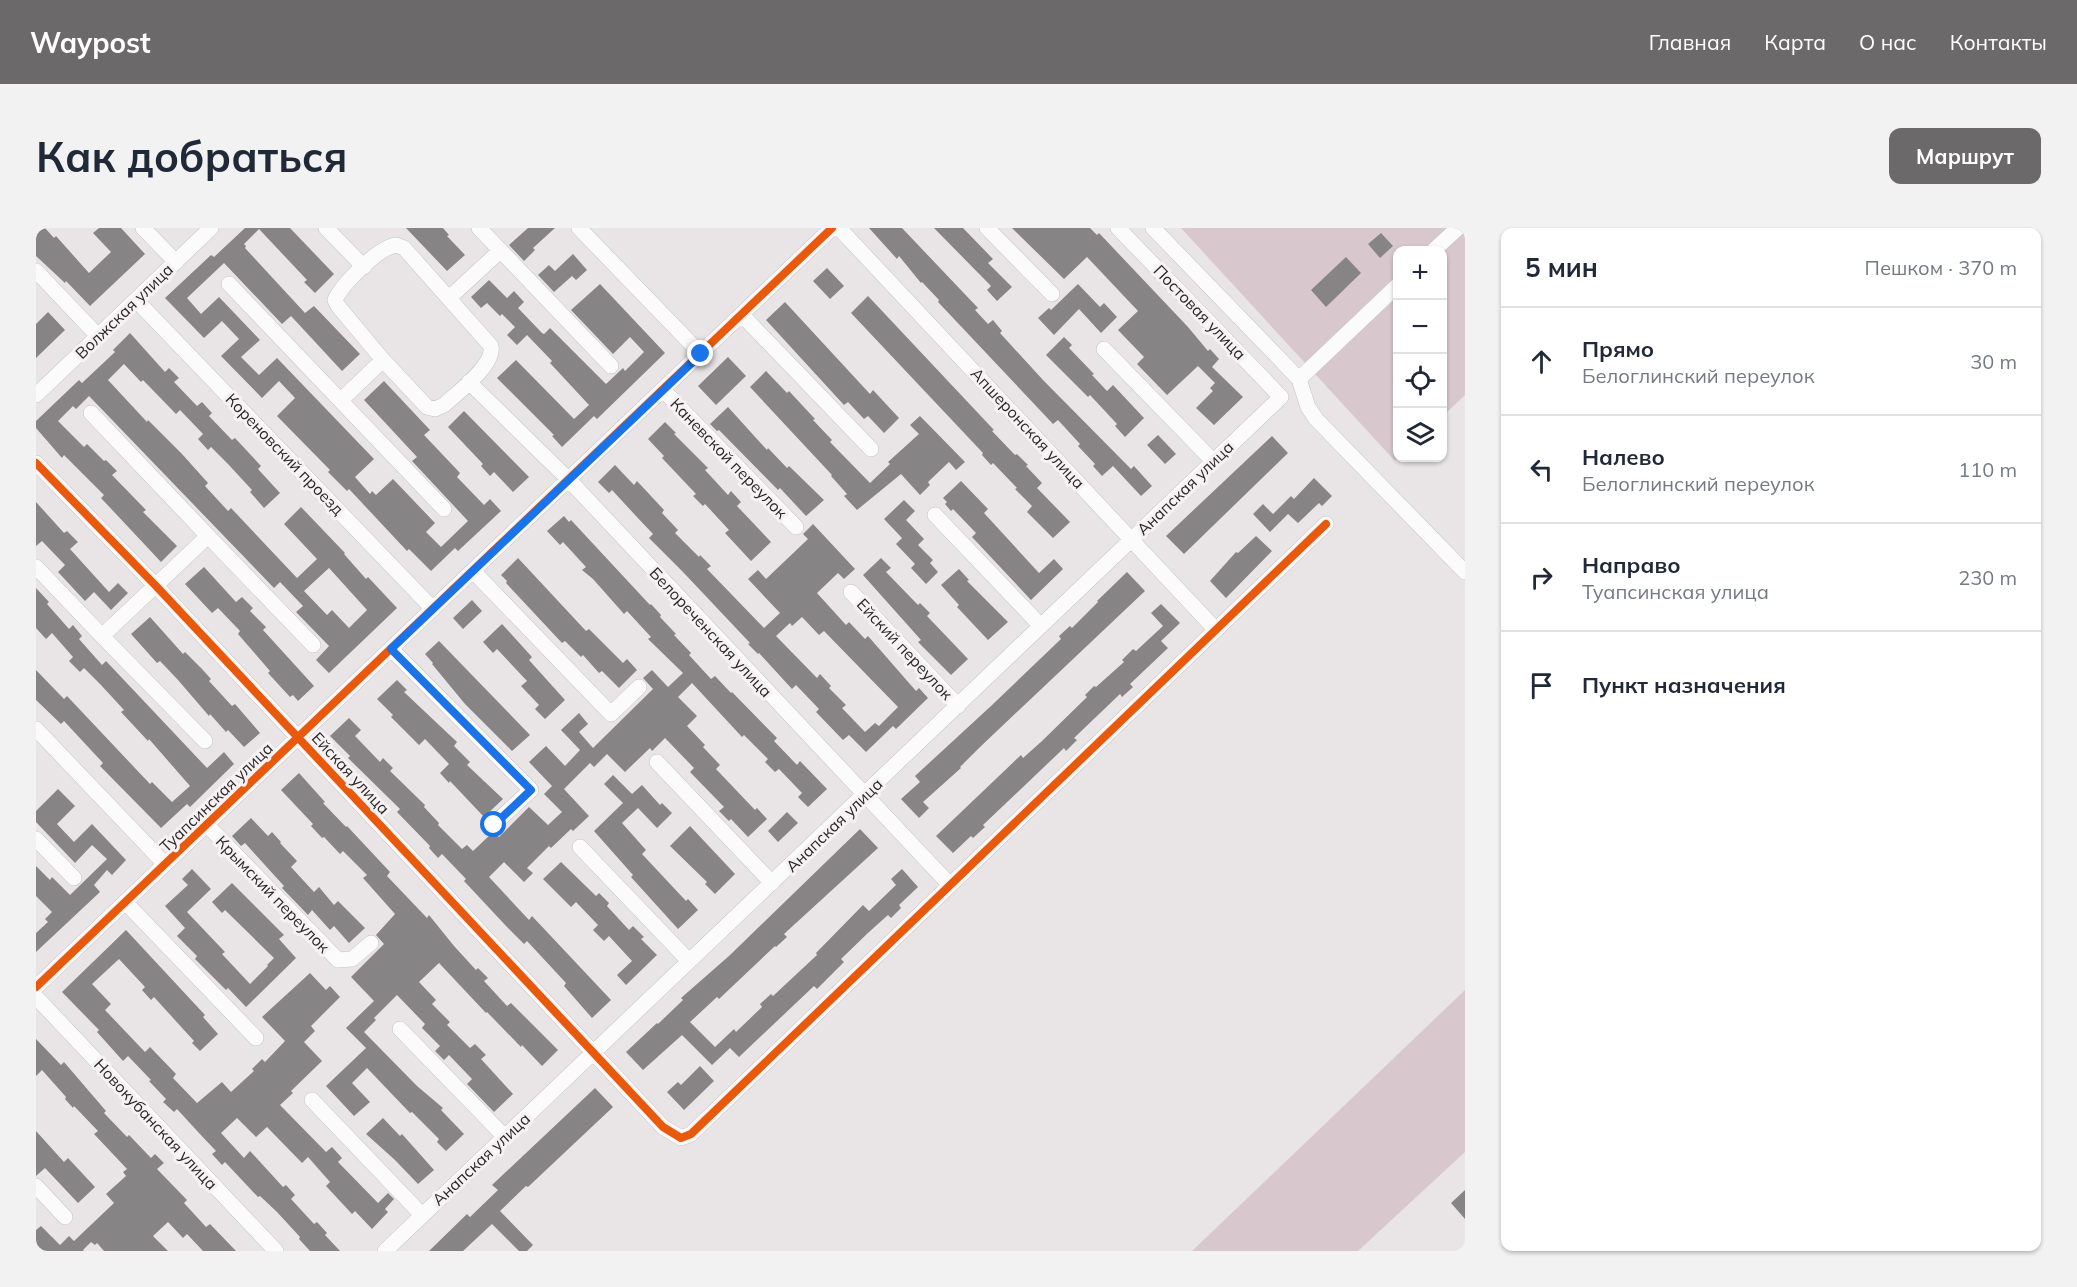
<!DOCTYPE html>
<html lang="ru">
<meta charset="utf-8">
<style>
:root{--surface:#fff;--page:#f2f2f3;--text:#1f2937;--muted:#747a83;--line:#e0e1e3;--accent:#6c696a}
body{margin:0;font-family:Mulish,sans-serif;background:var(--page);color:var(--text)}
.controls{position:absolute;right:18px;top:18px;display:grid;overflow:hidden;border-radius:12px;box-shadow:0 2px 4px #0004}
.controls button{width:54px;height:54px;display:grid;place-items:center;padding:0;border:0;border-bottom:2px solid var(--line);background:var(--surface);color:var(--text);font:30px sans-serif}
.stop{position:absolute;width:18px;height:18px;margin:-14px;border:4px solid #1a73e8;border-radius:50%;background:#fff}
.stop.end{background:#1a73e8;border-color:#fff;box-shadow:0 2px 6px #0008}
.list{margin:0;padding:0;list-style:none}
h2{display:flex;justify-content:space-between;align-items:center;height:78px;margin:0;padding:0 24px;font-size:26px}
h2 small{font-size:20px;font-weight:400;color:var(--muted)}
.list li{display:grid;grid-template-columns:39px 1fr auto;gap:18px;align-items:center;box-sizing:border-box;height:108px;padding:0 24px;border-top:2px solid var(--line)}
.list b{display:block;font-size:22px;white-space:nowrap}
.list p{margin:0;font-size:20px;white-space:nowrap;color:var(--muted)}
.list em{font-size:20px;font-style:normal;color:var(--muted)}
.icon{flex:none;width:33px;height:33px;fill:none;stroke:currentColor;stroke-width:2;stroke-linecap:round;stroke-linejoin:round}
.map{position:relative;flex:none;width:1429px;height:1023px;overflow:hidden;border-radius:12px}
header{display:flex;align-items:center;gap:36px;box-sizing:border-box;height:84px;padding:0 30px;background:var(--accent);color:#fff}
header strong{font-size:28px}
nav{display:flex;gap:33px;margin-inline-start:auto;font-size:21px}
.intro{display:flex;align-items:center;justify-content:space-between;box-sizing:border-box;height:144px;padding:0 36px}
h1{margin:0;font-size:42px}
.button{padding:15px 27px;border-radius:12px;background:var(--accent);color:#fff;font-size:21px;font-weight:700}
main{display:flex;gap:36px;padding:0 36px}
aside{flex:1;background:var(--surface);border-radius:12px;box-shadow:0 2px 4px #0004}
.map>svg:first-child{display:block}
.green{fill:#d8c8ce}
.building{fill:#878486;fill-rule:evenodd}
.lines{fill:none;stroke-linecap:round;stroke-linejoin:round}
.minor-casing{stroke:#c5c2c4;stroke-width:16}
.minor{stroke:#fcfbfb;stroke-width:15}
.cycleway-casing{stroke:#f7f1f3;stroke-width:11}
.cycleway{stroke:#e8590c;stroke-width:8}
.route{stroke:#1a73e8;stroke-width:8}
.labels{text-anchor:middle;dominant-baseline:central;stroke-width:6;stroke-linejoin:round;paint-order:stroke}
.street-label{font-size:16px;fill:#282627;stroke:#f7f1f3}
</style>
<header>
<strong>Waypost</strong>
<nav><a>Главная</a><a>Карта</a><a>О нас</a><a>Контакты</a></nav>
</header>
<div class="intro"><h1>Как добраться</h1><a class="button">Маршрут</a></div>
<main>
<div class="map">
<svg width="1429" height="1023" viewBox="0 0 1429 1023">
<rect width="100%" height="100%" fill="#e9e5e7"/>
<!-- green -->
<path class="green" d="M1145,0H1429V167L1407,188L1406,22H1362V230L1359,233Z
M1429,762V924L1322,1023H1156Z"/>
<!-- building -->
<path class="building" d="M0,0H9L18,10L20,8L53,45L75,24L57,5L63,0H85L109,26L54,78L30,53L29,55L0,28Z
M209,0H254L298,46L279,65L268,54L271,52L223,1L208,16L210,18L209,20L269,85L278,78L324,126L306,143L255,88L246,96L188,35L151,70L165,86L183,69L224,112L205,129L223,147L241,130L338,231L319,249L334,266L336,263L340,267L357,251L399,295L390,304L405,319L432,293L376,233L381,229L328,172L348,153L394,202L388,207L424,245L421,249L448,277L454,271L465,283L422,323L419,320L395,343L373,321L371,323L313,261L311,263L292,244L294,242L241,188L259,170L243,153L226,170L185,128L203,111L186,93L168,110L129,70L175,27L178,29Z
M370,0H407L413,7L411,8L429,27L411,43Z
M492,0H519L497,20L499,22L488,33L473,17Z
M833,0H866L942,80L939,82L952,96L957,92L966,103L964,105L1007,152L1095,241L1098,238L1116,258L1105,268L1077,238L1066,248L1057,238L1059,236L1042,218L1044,216L1022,192L1017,196L902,74L903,72L886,54L885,55L863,28L861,31Z
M898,0H927L957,31L952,35L976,59L961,73L951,62L955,58Z
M976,0H1054L1061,7L1063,5L1152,99L1172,123L1174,121L1183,131L1176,139L1207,169L1178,197L1160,180L1177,163L1174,160L1179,155L1162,138L1131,167L1101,136L1108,129L1082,102L1102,83L1051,29L1028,51Z
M1345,5L1357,18L1344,30L1332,16Z
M537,26L551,42L540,52L536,48L518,64L502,47L513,37L519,43Z
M1310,29L1325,45L1290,79L1275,62Z
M791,40L808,58L794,71L777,53Z
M453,52L471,70L478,63L488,74L482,80L506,105L508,106L514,100L570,156L587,140L589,143L608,124L594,109L577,126L535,82L564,56L629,125L561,191L558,188L526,219L516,208L518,207L461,150L480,132L538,191L553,177L514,135L516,133L491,107L481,117L471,107L479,99L466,86L464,88L451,75L445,80L435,69Z
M1042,56L1064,79L1068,75L1081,89L1065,105L1043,81L1018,107L1002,90L1013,80L1015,82Z
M832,68L942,185L958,202L956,203L979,227L981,226L992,237L990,238L1006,255L1001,260L1034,294L1017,310L991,284L996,278L979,261L981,260L957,235L955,237L946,227L947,225L815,85Z
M749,74L834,166L837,162L863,190L848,205L832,188L828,191L812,174L808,177L730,92Z
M12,84L29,102L0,130V96Z
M94,105L129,144L133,140L143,150L138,154L161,178L166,174L176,185L173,188L196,212L199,210L225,238L222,241L244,265L228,280L214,264L216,262L192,236L175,219L172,222L162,211L167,206L144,182L140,186L107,152L105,154L88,136L72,152L111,194L112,192L146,226L172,255L169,258L192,283L195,280L261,350L281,331L248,296L265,279L309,325L308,326L330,351L332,349L361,380L293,445L280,432L293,418L260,384L267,378L244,354L238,360L53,168L40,181L37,178L22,193L48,219L51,216L68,233L70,232L81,243L76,247L110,282L107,284L141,318L125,334L65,270L68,267L28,227L26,230L0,200V193L43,152L46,155L79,124L77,122ZM293,340L331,382L313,400L296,382L291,387L268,363Z
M1028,109L1036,117L1033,120L1058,146L1056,147L1071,163L1077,157L1108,190L1089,209L1079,198L1081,196L1054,167L1052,169L1010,127Z
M692,129L710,148L680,177L662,158Z
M730,143L751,165L753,163L779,191L777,192L796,212L794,214L834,255L854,236L852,234L883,206L874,197L884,188L929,234L920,242L913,234L892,254L894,257L884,267L865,246L821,282L808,268L811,266L795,248L796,247L714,159Z
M692,179L731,222L732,220L751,240L753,238L788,272L770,288L744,260L742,262L683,202L681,203L674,196Z
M428,183L493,249L477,264L458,244L454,248L445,238L447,236L412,199Z
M629,194L640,205L638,206L672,240L669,242L692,267L695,263L705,274L701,278L735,314L715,333L689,305L693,302L669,276L667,278L657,268L660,266L626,230L628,228L612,211Z
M1122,207L1140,226L1129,236L1111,217Z
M1236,208L1252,225L1148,326L1130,308Z
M579,237L598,257L601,253L628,282L626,285L642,302L639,305L663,329L664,327L675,338L671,341L728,400L744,385L712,351L722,342L730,351L772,311L767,306L777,296L819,341L808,351L802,345L781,365L810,397L813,394L829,411L832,408L880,463L883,460L892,470L860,501L857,498L830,524L813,507L807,512L780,484L783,481L760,457L756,461L723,425L722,426L712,416L714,415L647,344L613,310L617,306L600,288L576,262L573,265L562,254ZM766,389L783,407L788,403L862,479L843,498L839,495L829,504L806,480L810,477L793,460L795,458L784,446L781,450L740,408L754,395L756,398Z
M1278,250L1296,268L1286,278L1283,275L1262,295L1252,286L1234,304L1217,286L1227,276L1237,286L1255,268L1258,271Z
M925,253L952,281L948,285L1003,345L1018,331L1027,341L995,372L936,309L940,305L917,281L915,283L909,276L911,274L907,270Z
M868,272L879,283L870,292L888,311L882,317L897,332L894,335L902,344L890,356L875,340L879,336L860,316L866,310L848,291Z
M0,274L28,305L31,303L42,314L34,321L73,364L82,355L92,365L75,382L58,364L49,373L22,344L29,337L6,313L0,318Z
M528,288L533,294L535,292L614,377L615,376L625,387L624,389L640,406L638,407L655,425L653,427L675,451L679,448L695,465L696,464L741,510L738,513L761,537L764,533L791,561L772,579L762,569L766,565L743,541L739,544L729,534L732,531L708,507L706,509L656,455L642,469L661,488L651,498L669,517L667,519L684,537L680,541L719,582L721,580L731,591L712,609L695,591L693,593L683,583L688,579L654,544L658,540L629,510L616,523L614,520L589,544L571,526L558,539L554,535L528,561L553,588L537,603L535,601L515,620L513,618L491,640L497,645L488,654L468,634L453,649L493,692L496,688L575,772L556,790L528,758L530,755L491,713L488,716L471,699L428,653L430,651L406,626L402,630L393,620L394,618L361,584L364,581L312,530L314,528L294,508L313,490L325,502L319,508L344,534L347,530L357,540L354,543L389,577L388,579L403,595L402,597L426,621L431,617L437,623L455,606H460L463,609L493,579L512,597L526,584L508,566L516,558L493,534L510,518L529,538L544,522L525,502L543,485L552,496L543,504L557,520L617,461L607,450L616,442L632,459L647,445L612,411L615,409L591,383L588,386L557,351L546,342L550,339L527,314L524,317L511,303Z
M1220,308L1236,323L1190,370L1174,353L1200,324L1202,325Z
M482,330L550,403L553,401L587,435L591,431L601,442L583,460L566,443L563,445L547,427L545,429L529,413L526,415L470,355L471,353L465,347Z
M845,330L855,340L850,344L882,377L884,375L894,385L891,388L932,431L915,447L882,414L885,412L827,347Z
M168,339L200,374L206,369L217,380L214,383L230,399L227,402L278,458L262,473L257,467L254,469L232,445L234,443L202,406L204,403L182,380L176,385L149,356Z
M923,341L933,352L931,353L972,394L952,412L921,379L923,377L905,357Z
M1091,344L1109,363L943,520L924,539L925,540L887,574L893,580L883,590L865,571L884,554L879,548L955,478L1025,411L1023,408L1034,398L1036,400L1062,374L1061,373Z
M0,360L13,374L11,376L33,401L37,397L46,408L43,411L66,437L70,433L171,540L188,524L198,536L154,579L151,576L125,600L64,538L67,535L28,493L25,496L0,472V442L28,471L31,468L114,556L116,554L136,574L154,558L113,511L112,513L85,484L88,482L65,457L48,440L44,444L33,433L37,429L16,405L10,411L0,400Z
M436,372L446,383L427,401L417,390Z
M1125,376L1144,395L1125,413L1132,420L1094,456L1097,459L1086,469L1084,466L1038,510L1041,512L1030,523L1028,520L947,597L949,599L937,610L935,608L917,625L900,608L985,527L987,530L1006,513L1051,469L1049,467L1058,458L1060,459L1088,434L1086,432L1097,421L1100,423L1127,398L1115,385Z
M114,389L147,426L149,424L166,441L175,451L173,453L196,478L199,476L224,505L208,519L192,502L190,504L174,486L173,488L142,452L124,433L121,435L95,406Z
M466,396L496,429L493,432L529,472L509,491L499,481L503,477L485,458L491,453L461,421L457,425L447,414Z
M403,413L494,507L476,523L429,476L396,436L397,435L389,426Z
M361,452L371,462L368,464L421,514L418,518L434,534L431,537L467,571L448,589L414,553L413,555L404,545L413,536L389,511L383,517L355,489L357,487L341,471Z
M263,545L289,574L287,575L310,599L311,598L354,644L351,648L391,690L393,687L418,718L440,742L442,740L452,750L448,753L471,778L475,775L522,822L506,838L486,817L485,819L451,784L450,785L403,735L383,754L400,772L396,776L414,794L411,797L434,820L439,816L450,827L445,831L477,866L458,884L431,856L436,851L413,827L408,832L399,823L404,818L386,800L389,796L361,767L338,790L340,792L328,804L381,858L407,880L405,882L428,906L410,923L401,914L403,911L376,884L374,885L331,840L316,855L334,874L318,888L290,858L330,820L310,800L338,773L315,749L348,716L340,707L359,686L327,650L331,647L307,623L304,626L288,609L286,610L275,598L277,596L245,562Z
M577,547L596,566L606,557L624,577L626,575L636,585L621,600L602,580L586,595L610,622L606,626L650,673L652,671L662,682L642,701L595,649L597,647L558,603L587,575L568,556Z
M22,561L39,578L21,596L38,614L56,596L90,632L76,647L71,642L58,657L64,664L0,724V705L12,694L9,691L16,684L0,668V638L14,652L16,649L34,667L71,631L56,617L39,635L0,594V583Z
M751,584L762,595L742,614L732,603Z
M215,590L232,608L236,604L245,614L244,615L261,633L255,639L278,664L283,659L298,677L302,673L329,700L313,715L298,698L294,702L276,682L272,687L246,660L248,658L209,615L205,618L196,608Z
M654,598L699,646L679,666L669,656L671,654L634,618Z
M824,601L842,620L748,706L751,709L740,719L739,718L683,771L681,769L654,794L679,819L698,801L700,804L726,779L724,776L735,766L737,768L781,727L780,725L827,677L833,683L860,657L855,651L866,641L882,659L863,677L865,680L855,690L852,687L833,704L805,731L808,734L781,761L778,758L703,829L694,820L676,837L646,807L607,842L590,824L621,795L622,796L647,772L645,770L693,728Z
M525,634L560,668L563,665L573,675L571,678L593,702L597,698L608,709L605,711L621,727L590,757L581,747L596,733L573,708L568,713L557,702L562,697L540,674L535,679L507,651Z
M156,641L175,661L151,684L189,724L186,726L214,756L232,738L231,737L238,730L189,682L186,685L176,674L196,655L248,707L243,711L260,730L210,779L192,760L190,762L159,731L161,728L141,708L149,700L129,678L152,657L146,651Z
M90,702L169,787L167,789L182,806L164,823L156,815L158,813L118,769L115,772L106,762L109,759L83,731L56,756L75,776L69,782L109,824L114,819L140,846L137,850L161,875L186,854L195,864L218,843L216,841L226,831L229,834L249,813L226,789L274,745L290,762L294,758L304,769L275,798L279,803L268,814L286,833L255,863L257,865L244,877L290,924L296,919L306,930L302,934L342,975L352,965L358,971L349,981L352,984L336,1001L319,983L316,986L290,958L294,954L272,929L266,935L231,899L220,909L201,890L185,905L208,930L214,923L247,959L250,957L259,967L255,971L278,996L281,994L291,1005L289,1007L304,1023H274L263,1011L264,1009L241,984L224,968L222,969L189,934L186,937L176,926L180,923L163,905L141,881L138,884L127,874L130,871L113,853L115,852L92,828L87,833L61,804L63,802L26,764Z
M0,811L25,837L28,834L70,883L68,885L91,909L93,907L115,930L119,926L128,935L121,941L151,972L148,975L170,999L174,996L200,1023H167L151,1006L147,1010L132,994L117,1008L132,1023H68L61,1015L59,1017L55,1014L47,1022L48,1023H0V1002L5,998L24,1017L33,1008L38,1013L78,975L70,966L90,948L87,944L91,941L58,906L62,903L38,878L37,880L29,871L30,869L6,842L0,848Z
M664,838L678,853L648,882L631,864L642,854L645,857Z
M559,860L577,879L492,959L490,958L464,983L497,1017L491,1023H483L456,996L427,1023H393L431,986L434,989L462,962L456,957Z
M347,890L364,908L366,906L398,942L382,956L359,932L330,906Z
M0,903L28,934L32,930L59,959L42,975L9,940L0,948Z
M1429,962V991L1415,975Z"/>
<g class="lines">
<defs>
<path id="minor" d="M107,0L140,34
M290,0L328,39
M443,0L575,138
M543,0L665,126
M803,0L1180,402
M951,0L1016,66
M1117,0L1263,151L1272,179L1280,191L1429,344
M360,17L368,20L455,118C459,137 421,165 408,177L399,181L391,179L347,132L302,78L299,72C307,55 342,20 360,17Z
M1398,22L1422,0
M0,43L62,108
M193,56L408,281
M413,70L464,23
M100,72L397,381
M706,87L835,221
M1068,121L1177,233
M1263,151L1362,57
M433,154L533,252L914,657
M627,162L760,299
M0,167L175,0
M305,172L347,132
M55,185L172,308L66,408L169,513
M0,235L120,358L627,899L645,910L655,906L1290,296
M899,287L1005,398
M172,308L277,417
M0,339L66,408
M437,343L575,486L603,459
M815,364L922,478
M355,421L495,562L457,597
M0,501L129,636
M621,534L736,655
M171,597L302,732L316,731L335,715
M0,611L38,650
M544,619L653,733
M89,674L220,810
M0,759L796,0
M0,769L240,1023
M364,801L469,909
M276,872L386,987
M0,958L29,989
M349,1023L1245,169L1082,0"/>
</defs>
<!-- minor casing -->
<use href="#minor" class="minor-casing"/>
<!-- minor -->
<use href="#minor" class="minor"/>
<defs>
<path id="cycleway" d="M0,235L120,358L627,899L645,910L655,906L1290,296
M0,759L796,0"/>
</defs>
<!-- cycleway casing -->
<use href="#cycleway" class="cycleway-casing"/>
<!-- cycleway -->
<use href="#cycleway" class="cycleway"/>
</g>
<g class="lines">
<!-- route -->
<path class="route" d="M458,597L495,562L355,421L665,126"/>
</g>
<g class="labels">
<!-- street labels -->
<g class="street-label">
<text transform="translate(88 83) rotate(-44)">Волжская улица</text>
<text transform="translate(1164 84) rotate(46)">Постовая улица</text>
<text transform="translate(992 200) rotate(47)">Апшеронская улица</text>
<text transform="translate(249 226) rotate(46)">Кореновский проезд</text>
<text transform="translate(693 230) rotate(46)">Каневской переулок</text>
<text transform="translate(1149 260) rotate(-44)">Анапская улица</text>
<text transform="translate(675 404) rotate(47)">Белореченская улица</text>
<text transform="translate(869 421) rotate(47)">Ейский переулок</text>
<text transform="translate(315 545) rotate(47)">Ейская улица</text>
<text transform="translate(180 569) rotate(-44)">Туапсинская улица</text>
<text transform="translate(798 597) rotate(-44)">Анапская улица</text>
<text transform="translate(237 666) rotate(46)">Крымский переулок</text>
<text transform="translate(120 896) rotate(47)">Новокубанская улица</text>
<text transform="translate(445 931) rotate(-43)">Анапская улица</text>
</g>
</g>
</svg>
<div class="controls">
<button>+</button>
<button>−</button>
<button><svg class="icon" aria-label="locate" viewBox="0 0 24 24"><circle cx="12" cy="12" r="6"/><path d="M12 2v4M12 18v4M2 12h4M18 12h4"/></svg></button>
<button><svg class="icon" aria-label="layers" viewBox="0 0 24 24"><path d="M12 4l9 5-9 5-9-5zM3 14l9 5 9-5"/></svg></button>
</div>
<div class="stop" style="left:458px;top:597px"></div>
<div class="stop end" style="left:665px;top:126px"></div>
</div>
<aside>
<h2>5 мин<small>Пешком · 370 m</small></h2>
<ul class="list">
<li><svg class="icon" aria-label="ahead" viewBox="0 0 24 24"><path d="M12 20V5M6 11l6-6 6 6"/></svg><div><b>Прямо</b><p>Белоглинский переулок</p></div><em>30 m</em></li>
<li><svg class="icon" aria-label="left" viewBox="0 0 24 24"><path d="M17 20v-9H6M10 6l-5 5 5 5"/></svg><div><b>Налево</b><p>Белоглинский переулок</p></div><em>110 m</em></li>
<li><svg class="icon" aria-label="right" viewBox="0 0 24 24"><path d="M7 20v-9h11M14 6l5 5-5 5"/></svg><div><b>Направо</b><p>Туапсинская улица</p></div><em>230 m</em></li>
<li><svg class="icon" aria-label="arrive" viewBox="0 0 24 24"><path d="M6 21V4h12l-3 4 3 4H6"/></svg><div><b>Пункт назначения</b></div></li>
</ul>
</aside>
</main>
